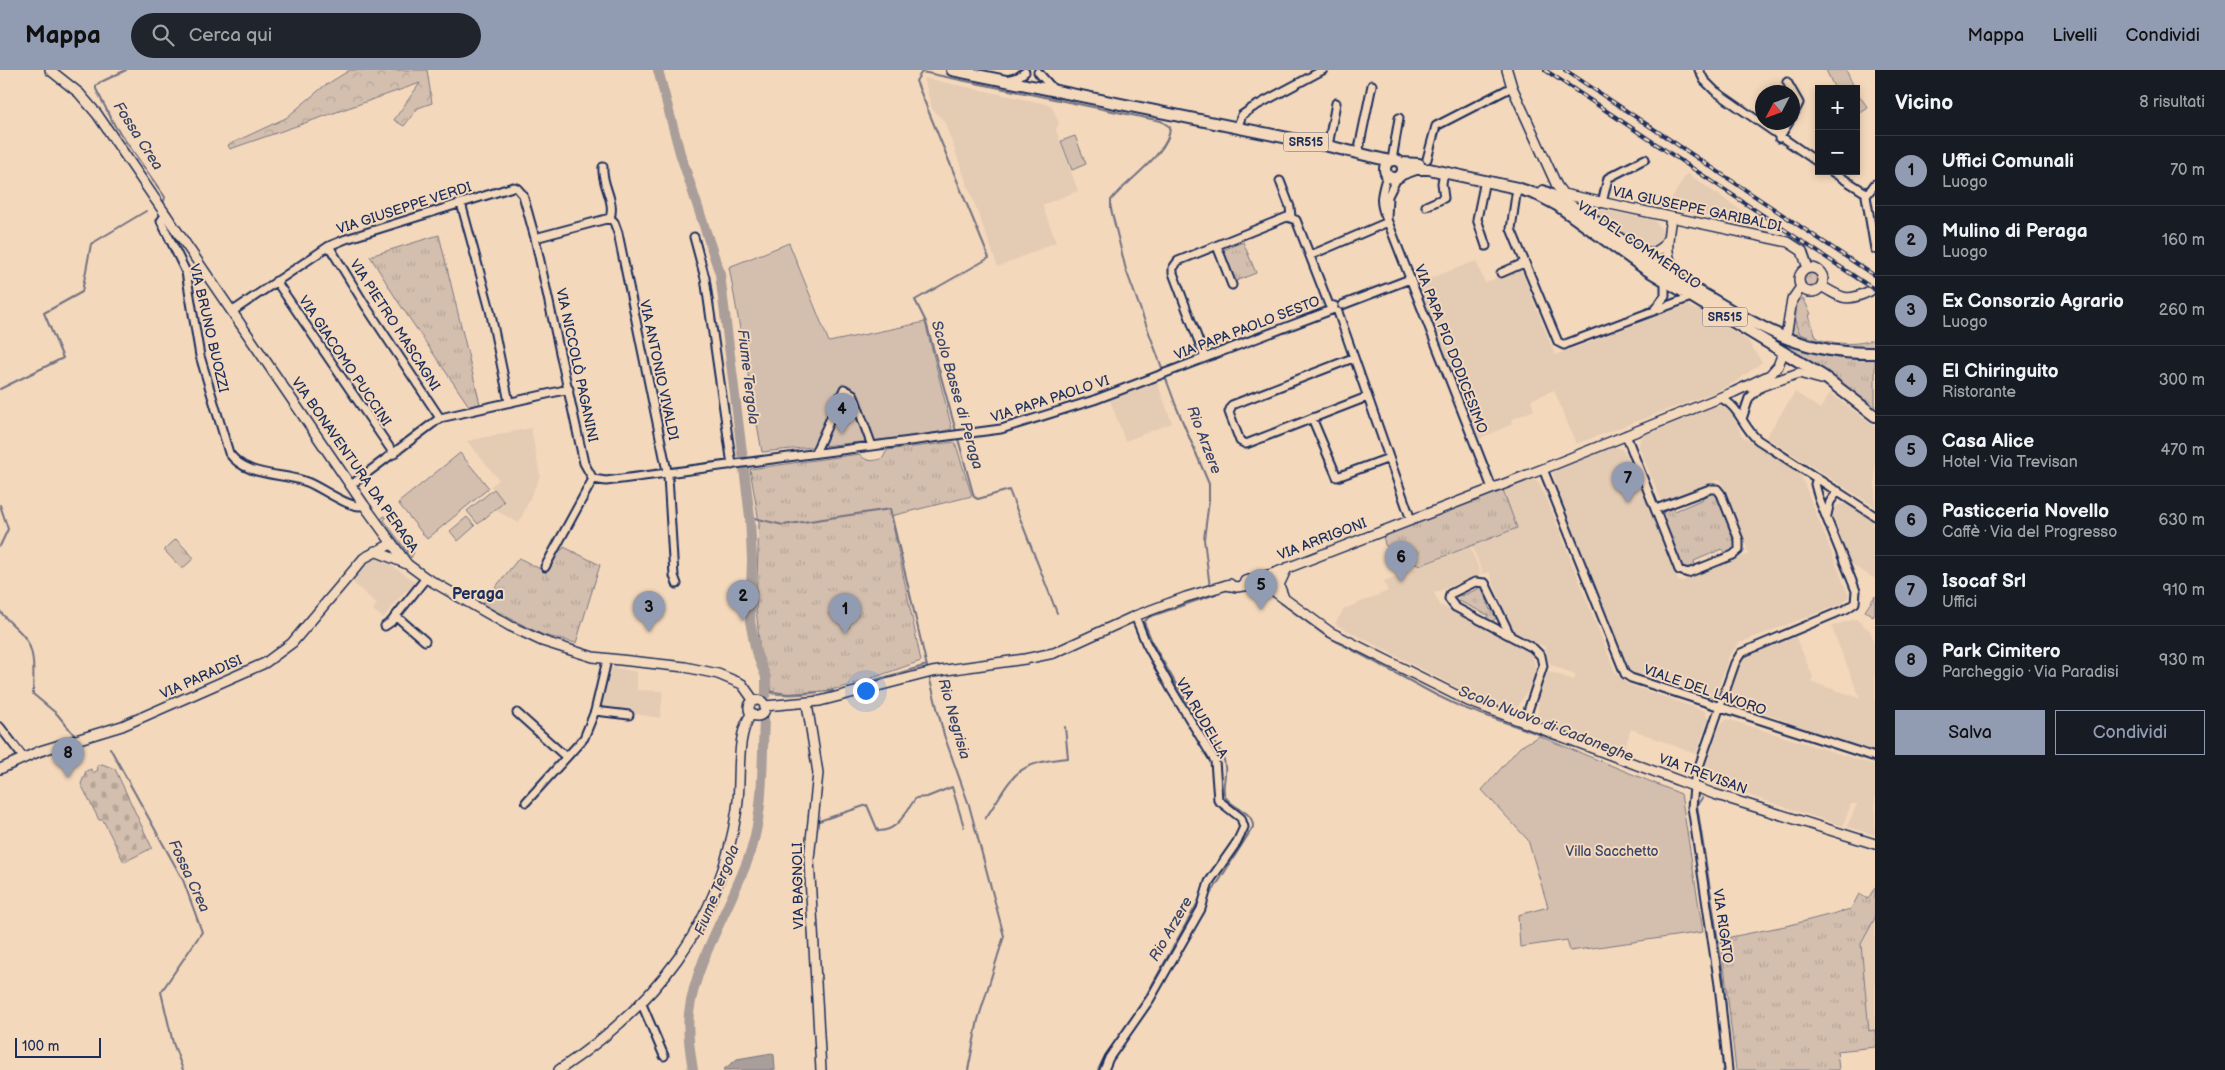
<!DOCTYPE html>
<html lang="it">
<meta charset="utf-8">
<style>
:root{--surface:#171b24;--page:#20242c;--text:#f1f3f6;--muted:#9ea1a6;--line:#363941;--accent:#919bb2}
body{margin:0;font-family:"Balsamiq Sans",sans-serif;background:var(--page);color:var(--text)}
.controls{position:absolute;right:15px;top:15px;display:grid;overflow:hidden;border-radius:0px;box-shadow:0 2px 8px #0003}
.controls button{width:45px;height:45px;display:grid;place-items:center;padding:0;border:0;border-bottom:1px solid var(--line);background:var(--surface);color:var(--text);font:25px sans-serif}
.compass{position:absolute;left:1755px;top:15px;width:45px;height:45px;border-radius:50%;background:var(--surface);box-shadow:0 2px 8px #0003;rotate:229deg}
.scale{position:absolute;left:15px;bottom:12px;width:86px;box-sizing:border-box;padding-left:5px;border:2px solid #1b2f5e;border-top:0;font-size:14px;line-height:18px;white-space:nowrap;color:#1b2f5e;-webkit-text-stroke:4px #f4d8bb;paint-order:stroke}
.you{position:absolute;left:865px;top:620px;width:18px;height:18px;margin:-12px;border:4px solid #fff;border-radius:50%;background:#1a73e8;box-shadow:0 0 0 8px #1a73e833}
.badge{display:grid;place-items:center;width:32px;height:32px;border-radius:50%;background:var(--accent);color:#111;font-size:16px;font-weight:700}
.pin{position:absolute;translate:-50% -41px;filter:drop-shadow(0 1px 2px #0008)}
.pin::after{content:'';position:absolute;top:26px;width:18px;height:15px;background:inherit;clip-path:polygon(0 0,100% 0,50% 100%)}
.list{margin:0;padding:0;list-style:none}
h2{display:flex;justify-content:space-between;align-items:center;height:65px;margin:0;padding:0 20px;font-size:21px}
h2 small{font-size:16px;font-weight:400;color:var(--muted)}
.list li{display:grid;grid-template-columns:32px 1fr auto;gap:15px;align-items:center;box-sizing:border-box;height:70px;padding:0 20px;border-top:1px solid var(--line)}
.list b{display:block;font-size:19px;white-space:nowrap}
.list p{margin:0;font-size:16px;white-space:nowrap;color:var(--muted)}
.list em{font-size:16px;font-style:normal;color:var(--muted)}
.actions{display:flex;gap:10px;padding:15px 20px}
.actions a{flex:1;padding:11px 0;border:1px solid var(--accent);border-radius:0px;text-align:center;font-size:18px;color:var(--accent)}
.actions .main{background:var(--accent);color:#111}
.icon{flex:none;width:28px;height:28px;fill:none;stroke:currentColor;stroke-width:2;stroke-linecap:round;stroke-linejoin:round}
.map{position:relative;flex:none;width:1875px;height:1000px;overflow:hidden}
header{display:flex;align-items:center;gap:30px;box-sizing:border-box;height:70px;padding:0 25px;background:var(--accent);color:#111}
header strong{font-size:24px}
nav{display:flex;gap:28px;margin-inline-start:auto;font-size:18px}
.search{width:350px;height:45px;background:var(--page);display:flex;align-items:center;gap:12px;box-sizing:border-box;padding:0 18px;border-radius:28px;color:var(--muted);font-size:19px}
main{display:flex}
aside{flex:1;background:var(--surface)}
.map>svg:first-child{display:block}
.built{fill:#e4cbb4}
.grass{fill:url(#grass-tufts);stroke:#787786}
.forest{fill:url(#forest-crowns);stroke:#787786}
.cemetery{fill:url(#cemetery-stones);stroke:#787786}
.garden{fill:#d4bfae;stroke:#787786}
.water{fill:#aa9e9b;stroke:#717283}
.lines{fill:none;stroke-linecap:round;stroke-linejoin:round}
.stream{stroke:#717283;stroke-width:2}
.river{stroke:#aa9e9b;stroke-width:10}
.minor-casing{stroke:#1b2f5e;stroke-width:11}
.tertiary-casing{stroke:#1b2f5e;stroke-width:12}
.secondary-casing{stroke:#1b2f5e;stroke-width:12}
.primary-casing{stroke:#1b2f5e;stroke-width:14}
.minor{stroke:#f4d8bb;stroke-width:7}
.tertiary{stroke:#f4d8bb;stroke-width:9}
.secondary{stroke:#f4d8bb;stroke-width:9}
.primary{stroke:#f4d8bb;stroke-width:10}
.rail-casing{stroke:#1b2f5e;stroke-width:4}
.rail{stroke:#f4d8bb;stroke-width:2;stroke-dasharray:5.5;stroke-linecap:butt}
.labels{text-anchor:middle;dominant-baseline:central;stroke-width:4;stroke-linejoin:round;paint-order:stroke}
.shield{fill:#f4d8bb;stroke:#5c627a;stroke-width:1}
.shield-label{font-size:12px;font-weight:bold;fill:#1b2f5e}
.street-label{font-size:14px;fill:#1b2f5e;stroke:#f4d8bb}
.park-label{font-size:14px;fill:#37456a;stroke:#f4d8bb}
.water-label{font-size:15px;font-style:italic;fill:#38456a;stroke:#f4d8bb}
.quarter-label{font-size:16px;font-weight:bold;fill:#1b2f5e;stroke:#f4d8bb}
</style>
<header>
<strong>Mappa</strong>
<div class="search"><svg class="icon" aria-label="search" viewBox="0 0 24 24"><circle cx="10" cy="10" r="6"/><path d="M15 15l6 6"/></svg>Cerca qui</div>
<nav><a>Mappa</a><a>Livelli</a><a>Condividi</a></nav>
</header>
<main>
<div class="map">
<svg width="1875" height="1000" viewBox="0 0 1875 1000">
<defs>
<pattern id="grass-tufts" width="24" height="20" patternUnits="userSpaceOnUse" patternTransform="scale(1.25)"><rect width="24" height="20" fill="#d4bfae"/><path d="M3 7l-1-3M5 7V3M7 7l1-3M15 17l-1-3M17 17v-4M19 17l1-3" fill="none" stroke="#b5a498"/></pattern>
<pattern id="forest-crowns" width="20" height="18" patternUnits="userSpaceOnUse" patternTransform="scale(1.25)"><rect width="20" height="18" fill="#d4bfae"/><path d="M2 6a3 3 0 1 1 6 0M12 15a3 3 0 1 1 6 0" fill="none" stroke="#b5a498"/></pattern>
<pattern id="cemetery-stones" width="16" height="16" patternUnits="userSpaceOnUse" patternTransform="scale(1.25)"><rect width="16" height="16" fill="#d4bfae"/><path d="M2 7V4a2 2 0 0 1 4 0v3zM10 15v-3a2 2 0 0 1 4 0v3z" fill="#b5a498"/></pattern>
</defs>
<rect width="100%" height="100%" fill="#f4d8bb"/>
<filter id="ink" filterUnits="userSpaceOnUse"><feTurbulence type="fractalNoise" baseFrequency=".02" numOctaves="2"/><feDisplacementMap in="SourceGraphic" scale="10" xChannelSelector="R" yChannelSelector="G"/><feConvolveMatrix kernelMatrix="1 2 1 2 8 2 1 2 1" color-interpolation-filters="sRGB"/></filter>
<g filter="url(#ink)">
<!-- built -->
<path class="built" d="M924,8L1051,35L1059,53L1056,60L1078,121L1042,135L1056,172L998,197L944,51L932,39Z
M1687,103L1765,157L1764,159L1670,138L1672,128Z
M1587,137L1654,150L1662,160V167L1657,177L1651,179L1643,177L1585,140Z
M1476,191L1485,213L1520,197L1555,285L1687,235L1696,240L1698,238L1748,271L1762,292L1737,311L1718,321L1576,374L1554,320L1531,330L1534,340L1511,350L1512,354L1479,369L1417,213Z
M1157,312L1172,353L1125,371L1110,330Z
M1795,322L1820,339L1830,323L1875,356V437L1766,367Z
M1718,335H1726L1731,340L1742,366L1800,403L1849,526L1843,533L1739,573L1729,586L1716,625L1710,629L1683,620L1684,616L1642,602L1640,606L1634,604L1624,594L1556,418L1553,402L1575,390L1614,377L1621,378L1628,388L1679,512L1749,484L1720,409L1666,431L1661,430L1639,377L1640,369L1646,364Z
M531,358L540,406L519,453L495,440L504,432L491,416L499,410L467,371Z
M1530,409L1538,412L1547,429L1616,604L1627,614L1705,641L1708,649L1696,684L1631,659L1624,680L1540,650L1537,646L1539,627L1548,601L1574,610L1576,605L1552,595L1548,591L1545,577L1515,562L1510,555L1489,502L1483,504L1472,476L1517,458L1503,420Z
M1845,433L1874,451L1872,454L1875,457V509L1851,494L1833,447L1836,436Z
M1470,477L1481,504L1434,523L1440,535L1532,584L1536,598L1528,620L1517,638L1512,639L1458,618L1335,554L1344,539L1388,521L1384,511Z
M378,486L417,513L410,522L406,520L383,548L373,540L377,534L351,511L371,489Z
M1856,549L1870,561L1875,575V682L1785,655L1786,651L1744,636L1742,640L1732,637L1728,628L1741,588L1795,565L1813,607L1811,612L1860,628L1831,556Z
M612,597L637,602V620L663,621L660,648L604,639L599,636Z
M1727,649L1875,695V765L1847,757L1857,734H1851L1843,756L1705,711L1704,702L1719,657Z
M1875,848V960L1869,961L1861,874Z"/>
<!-- grass -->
<path class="grass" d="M439,165L480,334L469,336L397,230L370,186Z
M1243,172L1256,203L1233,212L1223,180Z
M1803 210a8 8 0 1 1 16 0a8 8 0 1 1-16 0Z
M1795,233L1801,264C1824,272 1851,278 1875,269V279L1841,278L1789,266Z
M1763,265C1800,281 1835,288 1875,288V340L1819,297Z
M955,372L972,426L891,446L921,591C873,607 823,630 772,624L769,606L760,582L756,537L759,452L750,399L859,384C867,392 872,392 883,388L887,380Z
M1503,420L1517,458L1419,496L1385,475L1383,465Z
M1714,422L1718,426L1736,477L1731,482L1727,483L1722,479L1694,491L1695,496L1684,498L1680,495L1662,449L1664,440L1671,437L1675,441L1703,429L1702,425Z
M384,446L387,447L384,450L409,484L414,482L411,488L381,449Z
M176,469L194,488L182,499L164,480Z
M564,477L600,495L576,573L543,565L482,534L519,488L546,502L559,479L562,480Z
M1480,515L1487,520L1483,522L1490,540L1494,539L1497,546L1492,553L1486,550L1488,545L1459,531L1457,534L1453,531L1454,525L1459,523L1461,526L1478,519L1477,516Z
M1875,817V848L1861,874L1869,961L1875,960V977L1837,981L1839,1000H1736L1721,869L1790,855L1851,839L1859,824L1868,829Z"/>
<!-- forest -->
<path class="forest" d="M350,0H427L432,33L418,38L404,56L394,50L420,13L230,79L228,75L286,48L324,16Z
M1803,228L1811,244L1809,245L1816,267L1820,271L1800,264L1796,255L1795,233Z"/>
<!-- cemetery -->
<path class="cemetery" d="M102,694L115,699L152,778L124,792L103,750H99L81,714L86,701L91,699L93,703L98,700L97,696Z"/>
<!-- garden -->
<path class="garden" d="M1826,0H1846L1853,15L1846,19H1835Z
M1856,21L1868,38L1856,46Z
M1075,66L1086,94L1072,100L1061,71Z
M789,173L829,272L925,252L952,359L921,366L762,382L729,197Z
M460,383L489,418L427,469L398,433Z
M494,419L504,432L478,454L467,441Z
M467,447L475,456L458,471L450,461Z
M1875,526V543L1873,546L1865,541Z
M1539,666L1681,724L1703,862L1570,881L1567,870L1520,877L1518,845L1548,837L1528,770L1482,720L1520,677Z"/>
<!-- water -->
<path class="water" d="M772,983L774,985L775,1000H723L737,989Z"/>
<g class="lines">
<!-- stream -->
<path class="stream" d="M126,0L99,13L96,16V19L115,56L165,127L164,131
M922,0V2L1161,51L1170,57C1171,82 1125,112 1111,130V139L1126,200L1176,336L1209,414V431L1204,469L1210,518
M921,3L916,11L989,188L915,230L926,252L974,427L978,429L1009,420L1057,543
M0,319L63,288L44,243L82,222L91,174L146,141
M0,435L8,459L0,476
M750,447L783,455L890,439L928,601
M1281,533L1323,564L1436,625L1461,637L1576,677
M0,541C6,550 15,556 22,564C37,580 33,604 33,624L57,644L75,666
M929,606L944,665L969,735L1004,866L978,950L968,1000
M855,616L927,595
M766,621L788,624L833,621
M110,678L183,810L202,862L161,922L173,973L183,1000
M33,689L45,685
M1655,707L1676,715
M1702,728L1697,735L1724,910L1727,958
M985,749C1014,706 1012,693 1068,688L1065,657
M819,751L867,735L878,761C898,762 905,742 916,728L927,727L952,717L964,757
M1207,824L1212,822L1253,757C1253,739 1232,740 1225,726C1220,716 1230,703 1222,684L1183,626L1153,574L1144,552L1149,547L1216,524
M1721,965L1723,1000
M1098,1000L1104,988L1142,933L1202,825"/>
<!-- river -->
<path class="river" d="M658,0L680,83L720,204L750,447L752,490L750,551L756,582L766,607V624
M693,1000C690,981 687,962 689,943C696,888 733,834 751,781C764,739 762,693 764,649"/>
<defs>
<path id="minor" d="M1699,0L1704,10L1715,21L1819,93
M1038,2L1053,19
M1007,10L1018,7L1025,2
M1787,12L1799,33L1792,47
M1237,58L1242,45L1252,38L1323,0
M1779,68L1789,52
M1328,76L1336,33
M1358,83L1372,15
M1427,89L1436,56L1512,17
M1392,90L1399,48
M603,97C601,114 616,131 610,148L614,152L618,163L668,406L674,506L677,514
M1831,101L1866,123
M1387,105C1381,125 1378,132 1388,152L1492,418
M1485,110L1477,149L1486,176
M1280,111L1290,137L1291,147
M1875,114L1866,126L1875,179
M1517,118L1511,159L1558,272L1564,275L1568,273L1691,227
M461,133L490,240L509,332
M1602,133L1608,108L1645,89
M1426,136L1444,128L1442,113L1444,102
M166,144L161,151L186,202L200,286L229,383C247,408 281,402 307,412C321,417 352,441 364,435
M1387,149L1388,126L1397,108
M694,167L705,208L732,395
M535,168L610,148
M329,176L365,235L440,348
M1217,176L1232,215
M1311,185L1388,152
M1501,203L1524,193
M276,211L394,384
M1342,235L1410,209
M1655,239L1665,226V211
M233,241L329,176L346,169L513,117L517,118L523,125L535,168L584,393L593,409
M1338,242L1411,450
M1205,288L1173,203V198L1178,191L1287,147L1296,150L1329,235L1334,236
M1353,288L1232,335L1229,342L1240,371L1246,374L1367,327
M1720,328C1740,336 1742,357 1758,370L1875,446
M1312,348L1337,407L1389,388
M1742,349L1749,328L1760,318
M1626,365L1679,500L1688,503L1733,485L1739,480V470L1721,424L1717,419H1710L1656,439
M815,383L844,319L853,324L872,376
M1543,399L1625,604L1631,608L1875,687
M593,409L606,411L1001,359L1094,330L1334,239
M351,415L440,348L569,319
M1827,445L1830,432L1838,421
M545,497L593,409
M396,546L425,571
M385,556L391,552L426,508
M1510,565L1485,513L1475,512L1450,524L1449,529L1455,537L1533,578L1541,586L1543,596L1524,653
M595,641L629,645
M517,643L566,687
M0,657L23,687
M526,732L584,668L595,641L607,590
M641,932L664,986
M1104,1000L1109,988L1150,929L1201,839L1209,812L1237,772L1244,757L1241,748L1218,730L1215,691L1173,622L1146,573L1135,546
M1728,1000L1719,915L1692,737L1695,708L1735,593L1741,583L1846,539L1855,533L1856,521L1819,429L1815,414L1817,408"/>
<path id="tertiary" d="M1507,0L1512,17L1557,116L1563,124L1788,172L1802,181L1808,198
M1671,148C1667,172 1664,188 1679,209
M1637,181L1654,183L1663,177L1667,170
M1799 210a12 12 0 1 1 24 0a12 12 0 1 1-24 0Z
M1821,216C1843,228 1845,233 1870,221
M1787,261L1792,230L1801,217
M1753,319L1799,303L1821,309
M375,481L407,494
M1272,504L1543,399L1734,322L1770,305L1778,296L1781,288
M807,634L818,703L809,789L821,1000
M0,699L40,681L122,656L265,593L292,573L364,488L391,474"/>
<path id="secondary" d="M50,0L79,23L97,44L364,435L407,494L426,508L510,556L542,571L593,587L685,597L718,604L742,614L754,631
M1272,504L1277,510L1284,528
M1245,511L1272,504
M1226,515L1237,517L1258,514L1271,519L1330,562L1468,631L1714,724L1875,774
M1279,515L1287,498
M749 638a8 8 0 1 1 16 0a8 8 0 1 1-16 0Z
M765,636L820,631L932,602L1025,589L1054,583L1135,546L1186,527L1230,514
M559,1000C655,936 720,855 737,739C742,710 734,667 752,643"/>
<path id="primary" d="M952,0L1328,76L1390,91
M1385 99a9 9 0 1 1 18 0a9 9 0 1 1-18 0Z
M1401,93L1419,94
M1402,104L1416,99H1429L1517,118L1538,125L1557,135L1644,198L1823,306L1875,346
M1543,121C1584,139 1617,168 1654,194C1672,207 1693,218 1712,229C1767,262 1809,285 1875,283"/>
</defs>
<!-- minor casing -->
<use href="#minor" class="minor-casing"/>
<!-- tertiary casing -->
<use href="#tertiary" class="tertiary-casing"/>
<!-- secondary casing -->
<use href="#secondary" class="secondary-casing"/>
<!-- primary casing -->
<use href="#primary" class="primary-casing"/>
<!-- minor -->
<use href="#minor" class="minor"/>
<!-- tertiary -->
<use href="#tertiary" class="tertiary"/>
<!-- secondary -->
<use href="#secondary" class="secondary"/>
<!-- primary -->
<use href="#primary" class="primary"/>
<defs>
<path id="rail" d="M1545,0L1875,220
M1565,0L1875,206"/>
</defs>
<!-- rail casing -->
<use href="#rail" class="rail-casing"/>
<!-- rail -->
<use href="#rail" class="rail"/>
</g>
</g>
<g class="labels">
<!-- shield labels -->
<g class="shield">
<rect x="1283.5" y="62.5" width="45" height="19" rx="4"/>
<rect x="1702.5" y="237.5" width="45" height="19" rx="4"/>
</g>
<g class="shield-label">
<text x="1306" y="72">SR515</text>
<text x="1725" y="247">SR515</text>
</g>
<!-- street labels -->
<g class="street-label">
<text transform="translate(404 138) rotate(-18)">VIA GIUSEPPE VERDI</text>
<text transform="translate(1697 139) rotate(12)">VIA GIUSEPPE GARIBALDI</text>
<text transform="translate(1639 175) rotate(34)">VIA DEL COMMERCIO</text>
<text transform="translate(395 255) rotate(57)">VIA PIETRO MASCAGNI</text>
<text transform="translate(209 258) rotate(77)">VIA BRUNO BUOZZI</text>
<text transform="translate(1247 258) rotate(-21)">VIA PAPA PAOLO SESTO</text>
<text transform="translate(1451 279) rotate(69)">VIA PAPA PIO DODICESIMO</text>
<text transform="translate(345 291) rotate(56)">VIA GIACOMO PUCCINI</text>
<text transform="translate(577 295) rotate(78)">VIA NICCOLÒ PAGANINI</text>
<text transform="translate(659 300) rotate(78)">VIA ANTONIO VIVALDI</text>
<text transform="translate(1050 329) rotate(-18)">VIA PAPA PAOLO VI</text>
<text transform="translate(355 395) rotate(55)">VIA BONAVENTURA DA PERAGA</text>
<text transform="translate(1322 469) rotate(-21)">VIA ARRIGONI</text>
<text transform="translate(201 607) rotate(-24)">VIA PARADISI</text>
<text transform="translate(1705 620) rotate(19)">VIALE DEL LAVORO</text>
<text transform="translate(1202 648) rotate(60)">VIA RUDELLA</text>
<text transform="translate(1703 704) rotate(20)">VIA TREVISAN</text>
<text transform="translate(798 816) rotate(-91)">VIA BAGNOLI</text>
<text transform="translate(1723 856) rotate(82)">VIA RIGATO</text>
</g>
<!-- park labels -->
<g class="park-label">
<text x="1612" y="781">Villa Sacchetto</text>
</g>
<!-- water labels -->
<g class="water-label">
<text transform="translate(138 66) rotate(57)">Fossa Crea</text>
<text transform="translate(748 307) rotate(83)">Fiume Tergola</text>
<text transform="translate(957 325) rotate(74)">Scolo Basse di Peraga</text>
<text transform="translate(1204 370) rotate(69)">Rio Arzere</text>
<text transform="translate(954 649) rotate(74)">Rio Negrisia</text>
<text transform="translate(1546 654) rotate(21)">Scolo Nuovo di Cadoneghe</text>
<text transform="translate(189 806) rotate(65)">Fossa Crea</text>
<text transform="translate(717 820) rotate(-68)">Fiume Tergola</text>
<text transform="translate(1171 859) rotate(-60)">Rio Arzere</text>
</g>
<!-- quarter labels -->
<g class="quarter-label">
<text x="478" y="524">Peraga</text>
</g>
</g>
</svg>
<div class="controls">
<button>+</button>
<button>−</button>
</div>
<svg class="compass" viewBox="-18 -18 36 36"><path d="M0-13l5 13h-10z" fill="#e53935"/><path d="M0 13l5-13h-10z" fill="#9ea1a6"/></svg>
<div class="scale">100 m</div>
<div class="you"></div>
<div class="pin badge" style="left:845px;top:564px">1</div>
<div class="pin badge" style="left:743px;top:551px">2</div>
<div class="pin badge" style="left:649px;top:562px">3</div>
<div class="pin badge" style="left:842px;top:364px">4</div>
<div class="pin badge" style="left:1261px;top:540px">5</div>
<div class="pin badge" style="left:1401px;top:512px">6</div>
<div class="pin badge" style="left:1628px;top:433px">7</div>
<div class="pin badge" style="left:68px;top:708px">8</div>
</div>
<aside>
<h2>Vicino<small>8 risultati</small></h2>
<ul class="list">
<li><span class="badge">1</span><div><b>Uffici Comunali</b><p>Luogo</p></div><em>70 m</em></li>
<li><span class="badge">2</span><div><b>Mulino di Peraga</b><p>Luogo</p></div><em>160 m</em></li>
<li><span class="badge">3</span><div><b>Ex Consorzio Agrario</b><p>Luogo</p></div><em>260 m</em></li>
<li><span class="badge">4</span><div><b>El Chiringuito</b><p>Ristorante</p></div><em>300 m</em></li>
<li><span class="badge">5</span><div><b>Casa Alice</b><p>Hotel · Via Trevisan</p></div><em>470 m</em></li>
<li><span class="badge">6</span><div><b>Pasticceria Novello</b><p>Caffè · Via del Progresso</p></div><em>630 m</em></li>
<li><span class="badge">7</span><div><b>Isocaf Srl</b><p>Uffici</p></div><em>910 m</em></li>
<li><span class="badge">8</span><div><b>Park Cimitero</b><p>Parcheggio · Via Paradisi</p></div><em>930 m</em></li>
</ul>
<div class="actions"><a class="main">Salva</a><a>Condividi</a></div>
</aside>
</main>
